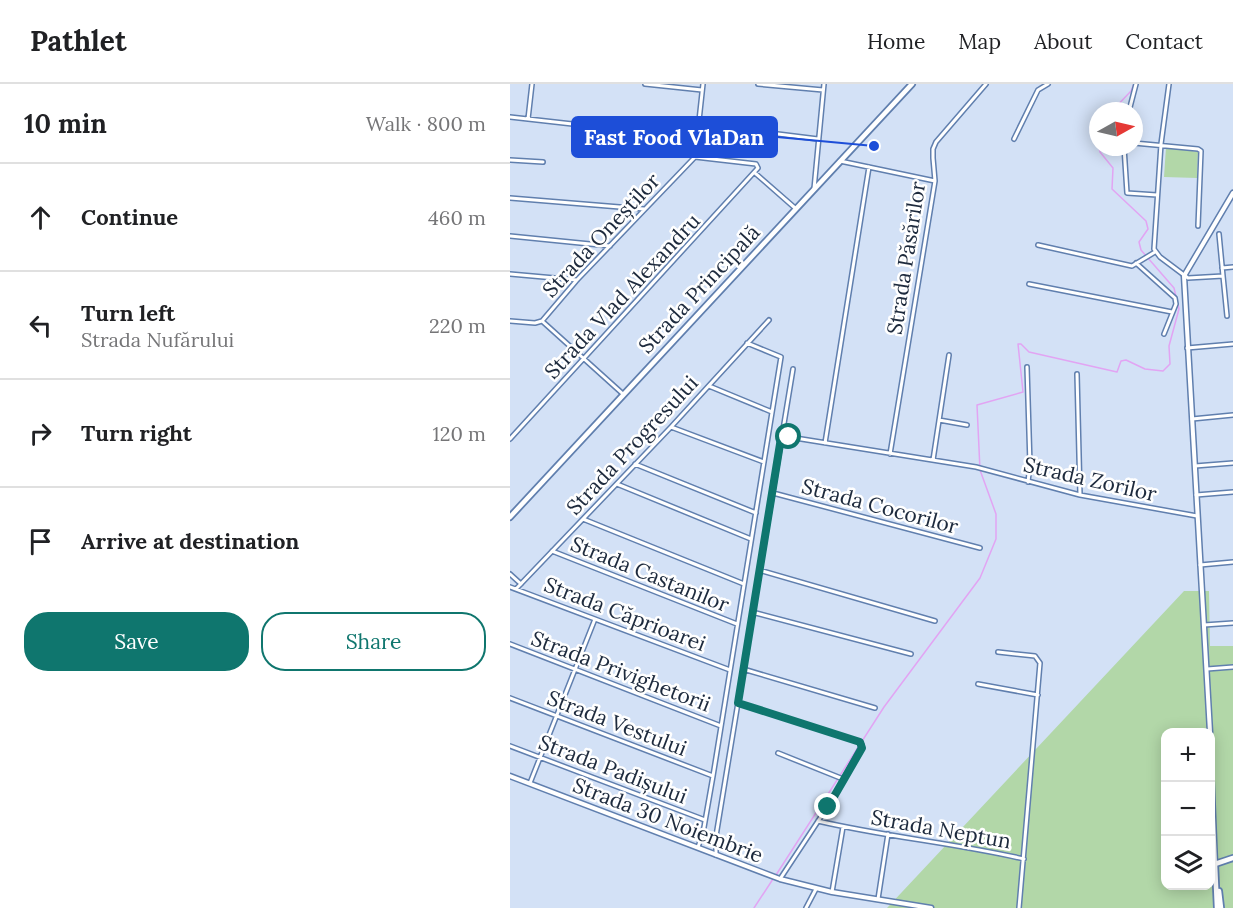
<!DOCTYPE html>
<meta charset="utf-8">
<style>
:root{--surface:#fff;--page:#f2f2f2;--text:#202124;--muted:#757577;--line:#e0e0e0;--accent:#0f766e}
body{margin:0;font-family:Lora,serif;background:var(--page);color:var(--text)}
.controls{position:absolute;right:18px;bottom:18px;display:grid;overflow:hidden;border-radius:12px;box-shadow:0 3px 15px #0003}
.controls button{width:54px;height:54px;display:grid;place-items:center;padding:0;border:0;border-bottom:2px solid var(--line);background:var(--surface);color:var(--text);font:30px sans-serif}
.compass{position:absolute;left:579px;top:18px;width:54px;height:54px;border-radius:50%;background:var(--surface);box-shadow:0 3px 15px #0003;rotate:82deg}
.stop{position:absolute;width:18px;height:18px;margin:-14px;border:4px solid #0f766e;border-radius:50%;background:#fff}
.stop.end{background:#0f766e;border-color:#fff;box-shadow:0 2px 6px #0008}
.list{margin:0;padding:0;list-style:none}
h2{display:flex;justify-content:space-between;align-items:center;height:78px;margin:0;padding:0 24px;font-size:26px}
h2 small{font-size:20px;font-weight:400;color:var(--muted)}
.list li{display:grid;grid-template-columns:39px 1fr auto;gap:18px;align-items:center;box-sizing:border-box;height:108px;padding:0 24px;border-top:2px solid var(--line)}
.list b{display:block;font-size:22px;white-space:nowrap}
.list p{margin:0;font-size:20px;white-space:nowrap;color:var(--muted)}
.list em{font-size:20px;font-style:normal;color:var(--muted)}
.actions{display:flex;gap:12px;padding:18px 24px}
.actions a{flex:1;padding:14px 0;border:2px solid var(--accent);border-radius:24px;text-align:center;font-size:21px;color:var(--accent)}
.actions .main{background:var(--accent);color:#fff}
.icon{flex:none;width:33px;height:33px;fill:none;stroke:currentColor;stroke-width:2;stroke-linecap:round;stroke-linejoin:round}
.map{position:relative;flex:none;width:723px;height:824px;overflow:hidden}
header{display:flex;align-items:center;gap:36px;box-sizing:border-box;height:84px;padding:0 30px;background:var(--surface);border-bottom:2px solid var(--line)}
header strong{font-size:28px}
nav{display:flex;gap:33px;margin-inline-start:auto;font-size:21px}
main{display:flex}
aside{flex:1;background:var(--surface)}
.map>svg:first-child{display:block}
.green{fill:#b2d7a8;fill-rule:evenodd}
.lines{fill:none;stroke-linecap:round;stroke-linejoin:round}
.stream{stroke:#e2a4f3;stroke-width:1.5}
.minor-casing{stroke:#607fae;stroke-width:6}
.tertiary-casing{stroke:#607fae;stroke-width:7}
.secondary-casing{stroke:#607fae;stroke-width:8}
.minor{stroke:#fff;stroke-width:3}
.tertiary{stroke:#fff;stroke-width:4}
.secondary{stroke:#fff;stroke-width:4.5}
.route{stroke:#0f766e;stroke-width:8}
.labels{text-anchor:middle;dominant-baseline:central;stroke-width:5;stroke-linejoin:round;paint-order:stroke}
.street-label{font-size:21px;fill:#1d2a3d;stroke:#fff}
.leader{fill:none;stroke:#1d4ed8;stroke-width:2}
.callout-dot{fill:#1d4ed8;stroke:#fff;stroke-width:2}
.callout{fill:#1d4ed8;stroke:#1d4ed8;stroke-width:2}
.callout-label{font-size:22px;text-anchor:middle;font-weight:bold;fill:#fff}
</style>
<header>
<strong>Pathlet</strong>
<nav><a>Home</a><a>Map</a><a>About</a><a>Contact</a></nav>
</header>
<main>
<aside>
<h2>10 min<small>Walk · 800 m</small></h2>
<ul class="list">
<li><svg class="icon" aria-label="ahead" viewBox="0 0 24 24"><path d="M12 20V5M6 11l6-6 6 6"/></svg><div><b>Continue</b></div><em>460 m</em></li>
<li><svg class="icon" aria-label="left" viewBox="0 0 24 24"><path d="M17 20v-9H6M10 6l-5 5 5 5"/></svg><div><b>Turn left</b><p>Strada Nufărului</p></div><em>220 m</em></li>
<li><svg class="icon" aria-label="right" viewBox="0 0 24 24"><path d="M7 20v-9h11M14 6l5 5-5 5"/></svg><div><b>Turn right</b></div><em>120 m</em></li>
<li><svg class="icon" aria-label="arrive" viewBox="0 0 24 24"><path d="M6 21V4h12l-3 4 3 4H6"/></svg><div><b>Arrive at destination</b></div></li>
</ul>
<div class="actions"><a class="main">Save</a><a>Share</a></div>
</aside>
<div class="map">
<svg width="723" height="824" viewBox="0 0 723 824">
<rect width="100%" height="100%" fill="#d3e1f6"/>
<!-- green -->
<path class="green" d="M656,63L688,68L687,94L654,93Z
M674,507H699L700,562H723V824H377ZM656,648H700V802H656Z"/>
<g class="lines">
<!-- stream -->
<path class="stream" d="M602,27L621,7L624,0
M266,791L374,623L470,494L486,455V430L470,386L467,321L513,308L508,260H511L519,268L607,288L611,277L616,276L635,285L653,287L660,280L659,262L669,225L664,204L631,166L629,158L638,145L636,137L602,105L603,84L590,68L589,63
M244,824L263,795"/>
<defs>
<path id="minor" d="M135,0L192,6
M248,0L313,6
M659,0L651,60L644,165L650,173L678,194L713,192L709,150
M619,27L626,0
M0,33L187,54
M18,35L22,0
M188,40L308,55
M504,55L528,6L538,0
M624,59L688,65L691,67L688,142
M614,63L617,109L647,111
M0,76L33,78
M330,77L425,97
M245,89L285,124
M304,105L314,0
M0,114L134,125
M0,152L100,162
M528,161L622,182L645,168
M626,179L665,214L666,220L654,250
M712,184L723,183
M0,190L67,196
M713,192L717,232
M519,200L662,228
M0,237L25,239L32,237L113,310
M32,237L67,196L185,73L193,0
M677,264L723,260
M517,283L520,381L518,398
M567,290L570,411
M199,302L262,328
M682,335L723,331
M429,336L457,341
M161,343L254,378
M271,354L279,353L466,383L570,411L687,432
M0,355L248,84L246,80L185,73
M315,359L359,83
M380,370L425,97L423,74V65L426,58L476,0
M423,376L439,271
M125,380L246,429
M685,382L723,379
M107,400L241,455
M263,409L470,464
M686,411L723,408
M73,435L234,500
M42,467L227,540
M690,481L723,478
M249,486L425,537
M0,490L11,500
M0,503L220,586
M6,505L161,343L259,236
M242,528L401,570
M694,541L723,539
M0,560L211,642
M488,568L525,572L530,579L509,824
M233,585L365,624
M697,585L723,583
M468,600L528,611
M0,614L203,692
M228,619L347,657L352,661L324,713L270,795
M0,662L195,736
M268,669L333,695
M20,699L85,535
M308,737C376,753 445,759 514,775
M188,763L193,749L203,692L271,273L237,259
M206,771V752L283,285
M322,808L333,743
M368,815L378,750
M296,824L306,805"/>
<path id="tertiary" d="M700,648L674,192L723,109
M700,661L705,780
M0,692L270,795L322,808L421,824"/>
<path id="secondary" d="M0,433L402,0
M709,807L711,824
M707,824L705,780L723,774"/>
</defs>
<!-- minor casing -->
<use href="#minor" class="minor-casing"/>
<!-- tertiary casing -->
<use href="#tertiary" class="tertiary-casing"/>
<!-- secondary casing -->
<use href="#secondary" class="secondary-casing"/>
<!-- minor -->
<use href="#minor" class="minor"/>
<!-- tertiary -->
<use href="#tertiary" class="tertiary"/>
<!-- secondary -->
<use href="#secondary" class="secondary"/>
</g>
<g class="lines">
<!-- route -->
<path class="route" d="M279,353L271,354L228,619L350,658L352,664L318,723"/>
</g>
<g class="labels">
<!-- street labels -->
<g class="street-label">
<text transform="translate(91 151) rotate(-47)">Strada Oneștilor</text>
<text transform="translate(396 174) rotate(-81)">Strada Păsărilor</text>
<text transform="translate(189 205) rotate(-47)">Strada Principală</text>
<text transform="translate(112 212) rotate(-47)">Strada Vlad Alexandru</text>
<text transform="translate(122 361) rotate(-47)">Strada Progresului</text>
<text transform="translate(580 395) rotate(13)">Strada Zorilor</text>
<text transform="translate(370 422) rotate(15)">Strada Cocorilor</text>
<text transform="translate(140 490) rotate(22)">Strada Castanilor</text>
<text transform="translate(115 530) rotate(21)">Strada Căprioarei</text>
<text transform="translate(111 587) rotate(21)">Strada Privighetorii</text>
<text transform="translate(107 639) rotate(21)">Strada Vestului</text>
<text transform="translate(103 685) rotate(21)">Strada Padișului</text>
<text transform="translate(158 736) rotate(21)">Strada 30 Noiembrie</text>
<text transform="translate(431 745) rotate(10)">Strada Neptun</text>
</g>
</g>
<!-- callouts -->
<path class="leader" d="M364 62L267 53"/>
<circle class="callout-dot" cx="364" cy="62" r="6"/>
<rect class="callout" x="62" y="33" width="205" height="40" rx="6"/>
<g class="callout-label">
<text x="164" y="61">Fast Food VlaDan</text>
</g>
</svg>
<div class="controls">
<button>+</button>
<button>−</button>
<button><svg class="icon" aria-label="layers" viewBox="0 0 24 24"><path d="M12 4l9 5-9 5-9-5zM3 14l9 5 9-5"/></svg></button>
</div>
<svg class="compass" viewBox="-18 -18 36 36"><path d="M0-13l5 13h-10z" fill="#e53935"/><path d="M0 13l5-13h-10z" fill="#757577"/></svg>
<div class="stop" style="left:279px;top:353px"></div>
<div class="stop end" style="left:318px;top:723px"></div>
</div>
</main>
